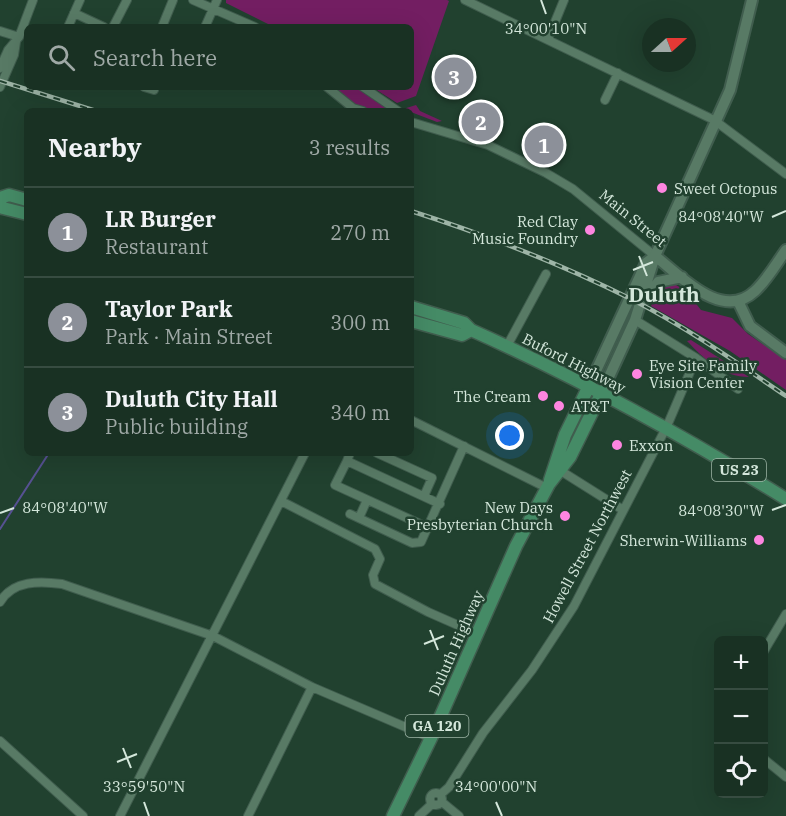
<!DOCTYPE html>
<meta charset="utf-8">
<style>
:root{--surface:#193123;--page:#22392b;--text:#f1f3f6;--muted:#9fa9a6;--line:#374c41;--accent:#8c9099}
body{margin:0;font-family:"IBM Plex Serif",serif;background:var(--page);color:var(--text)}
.controls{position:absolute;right:18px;bottom:18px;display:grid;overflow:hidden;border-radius:9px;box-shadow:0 6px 24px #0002}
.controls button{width:54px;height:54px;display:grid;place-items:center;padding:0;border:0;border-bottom:2px solid var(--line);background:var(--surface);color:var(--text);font:30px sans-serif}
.compass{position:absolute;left:642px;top:18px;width:54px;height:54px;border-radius:50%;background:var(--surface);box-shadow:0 6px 24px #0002;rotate:69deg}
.you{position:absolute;left:510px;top:436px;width:21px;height:21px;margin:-15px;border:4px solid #fff;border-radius:50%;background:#1a73e8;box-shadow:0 0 0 9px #1a73e833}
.badge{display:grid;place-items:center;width:39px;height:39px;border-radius:50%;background:var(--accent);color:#fff;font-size:20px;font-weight:700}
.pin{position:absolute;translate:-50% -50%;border:3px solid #fff;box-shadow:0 2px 6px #0006}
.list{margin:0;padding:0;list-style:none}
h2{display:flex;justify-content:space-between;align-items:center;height:78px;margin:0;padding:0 24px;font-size:26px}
h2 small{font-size:20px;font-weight:400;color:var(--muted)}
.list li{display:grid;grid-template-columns:39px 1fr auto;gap:18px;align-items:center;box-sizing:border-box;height:90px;padding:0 24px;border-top:2px solid var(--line)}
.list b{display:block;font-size:22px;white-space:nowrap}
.list p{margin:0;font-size:20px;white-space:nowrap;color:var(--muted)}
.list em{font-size:20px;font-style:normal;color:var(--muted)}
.icon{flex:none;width:33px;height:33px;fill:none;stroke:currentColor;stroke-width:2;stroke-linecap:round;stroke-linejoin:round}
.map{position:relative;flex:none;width:786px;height:816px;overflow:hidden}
.search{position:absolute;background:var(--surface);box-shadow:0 6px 24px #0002;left:24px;top:24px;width:390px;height:66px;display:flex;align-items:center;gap:15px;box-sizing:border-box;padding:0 21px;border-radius:9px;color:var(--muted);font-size:22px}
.panel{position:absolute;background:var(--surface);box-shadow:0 6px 24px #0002;left:24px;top:108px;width:390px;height:348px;border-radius:9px}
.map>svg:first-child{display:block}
.green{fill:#731e62}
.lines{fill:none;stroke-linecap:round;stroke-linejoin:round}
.stream{stroke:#565192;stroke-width:2}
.street-casing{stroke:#405d4e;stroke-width:10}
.secondary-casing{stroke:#405d4e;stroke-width:14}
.primary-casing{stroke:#405d4e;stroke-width:15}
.street{stroke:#587a65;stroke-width:8}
.secondary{stroke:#587a65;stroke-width:10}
.primary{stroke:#458b66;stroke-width:12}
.rail-casing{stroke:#9eb5a7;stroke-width:4.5}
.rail{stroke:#21412f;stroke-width:2;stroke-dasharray:7;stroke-linecap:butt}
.ticks{fill:none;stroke:#d4e7db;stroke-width:2}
.poi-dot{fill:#fe85e0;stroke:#21412f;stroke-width:2}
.labels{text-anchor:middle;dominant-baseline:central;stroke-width:5;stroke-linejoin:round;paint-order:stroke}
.shield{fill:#21412f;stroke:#9eb5a7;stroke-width:1.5}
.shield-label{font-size:14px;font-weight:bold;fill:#d4e7db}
.poi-label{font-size:15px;fill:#d4e7db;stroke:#21412f;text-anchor:start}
.street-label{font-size:15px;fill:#d4e7db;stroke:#21412f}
.district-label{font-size:21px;font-weight:bold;fill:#d4e7db;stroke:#21412f}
.ticks-label{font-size:15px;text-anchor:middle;fill:#d4e7db;stroke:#21412f;stroke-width:5;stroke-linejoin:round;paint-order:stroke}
</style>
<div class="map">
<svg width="786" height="816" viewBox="0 0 786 816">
<rect width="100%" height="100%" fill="#21412f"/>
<!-- green -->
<path class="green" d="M226,0H447L449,1L416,96L397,103L372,87H411V27H274L226,3Z
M331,87H356L392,111C362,111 354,105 331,87Z
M416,105L420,111L442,121L437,122L403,109Z
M475,105L485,113L488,110H495L497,118L502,119L493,138L461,126L469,109Z
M667,284L676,285L686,291L701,310L732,318L748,334L786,360V390L730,351L651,306L659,288Z
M691,340L749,377C723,377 704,359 687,341Z"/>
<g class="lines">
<!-- stream -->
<path class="stream" d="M0,529L49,453"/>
<defs>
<path id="street" d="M193,0L255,27
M465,0L714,120L786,174
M74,13L104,27
M68,27L80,0
M113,27L127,0
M162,27L173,0
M205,27L217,0
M0,31L19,37
M548,39L564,0
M0,68L8,50L19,37L33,0
M0,87L14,55L16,42
M144,87L154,90
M327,87L353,108L363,111
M363,87L398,111
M605,100L618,73
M411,122L488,145L546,173L573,189L655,256
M635,320L696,358L738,389
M507,346L546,274
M411,420L547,488
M350,453L347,461L440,504
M377,453L432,478L424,496
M347,461L335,485L429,528
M561,471L623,510
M281,501L375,549L380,559L373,575L375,584L428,612L478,634
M350,514L412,543L421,542L464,446
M359,518L367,500
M0,602C13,580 40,581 62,584L213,636L312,687L431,738
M764,651L786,614
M0,741L83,816
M764,759L786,777
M430 799a6 6 0 1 1 12 0a6 6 0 1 1-12 0Z
M441,794L449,787L483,733L532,670L574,606L667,426L696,358
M442,802L459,816
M120,816L305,453
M248,816L312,687
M419,816L432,804"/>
<path id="secondary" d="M655,256C681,276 722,322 755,291C767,280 776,264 786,250
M647,298L658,282L682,277
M738,301L750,326L786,353
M589,386L646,263L655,256
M602,392L635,320L655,256L730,90L752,0"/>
<path id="primary" d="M0,198L9,195L27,200
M0,204L3,208L27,214
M411,307L464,323L471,330C581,379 684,436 786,499
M411,321L462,335L471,330
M550,480L565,435L589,386
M393,816L431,738L516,546L549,484L570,457L602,392"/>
</defs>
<!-- street casing -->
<use href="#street" class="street-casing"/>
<!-- secondary casing -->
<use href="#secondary" class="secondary-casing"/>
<!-- primary casing -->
<use href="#primary" class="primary-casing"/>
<!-- street -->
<use href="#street" class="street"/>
<!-- secondary -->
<use href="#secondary" class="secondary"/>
<!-- primary -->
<use href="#primary" class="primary"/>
<defs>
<path id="rail" d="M0,81L96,111
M411,211C486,235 561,264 631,299C686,327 736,362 786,396"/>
</defs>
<!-- rail casing -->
<use href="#rail" class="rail-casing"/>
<!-- rail -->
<use href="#rail" class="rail"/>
</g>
<!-- ticks -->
<path class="ticks" d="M541,0L546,14M772,217L786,211M639,256L647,276M633,270L653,262M772,510L786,505M0,513L14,508M430,630L438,650M424,644L444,636M123,748L131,768M117,762L137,754M144,802L149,816M496,802L502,816"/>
<!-- markers -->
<g class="poi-dot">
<circle cx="662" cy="188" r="6"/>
<circle cx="590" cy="230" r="6"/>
<circle cx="637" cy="374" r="6"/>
<circle cx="543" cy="396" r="6"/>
<circle cx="559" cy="406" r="6"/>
<circle cx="617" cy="445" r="6"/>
<circle cx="565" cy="516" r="6"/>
<circle cx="759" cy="540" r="6"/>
</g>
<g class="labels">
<!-- shield labels -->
<g class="shield">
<rect x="712" y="459" width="54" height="22" rx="4.5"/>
<rect x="405.5" y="715" width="63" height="22" rx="4.5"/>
</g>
<g class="shield-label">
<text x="739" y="470">US 23</text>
<text x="437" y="726">GA 120</text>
</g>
<!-- poi labels -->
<g class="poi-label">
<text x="674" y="188">Sweet Octopus</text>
<text x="578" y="221" text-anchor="end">Red Clay<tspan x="578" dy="17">Music Foundry</tspan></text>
<text x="649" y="365">Eye Site Family<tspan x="649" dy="17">Vision Center</tspan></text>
<text x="531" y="396" text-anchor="end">The Cream</text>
<text x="571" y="406">AT&amp;T</text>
<text x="629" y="445">Exxon</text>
<text x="553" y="507" text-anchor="end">New Days<tspan x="553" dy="17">Presbyterian Church</tspan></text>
<text x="747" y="540" text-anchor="end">Sherwin-Williams</text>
</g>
<!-- street labels -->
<g class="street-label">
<text transform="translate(633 218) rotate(39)">Main Street</text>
<text transform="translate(574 363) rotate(27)">Buford Highway</text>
<text transform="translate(587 546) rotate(-62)">Howell Street Northwest</text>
<text transform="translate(456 643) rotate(-66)">Duluth Highway</text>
</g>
<!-- district labels -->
<g class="district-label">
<text x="664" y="294">Duluth</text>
</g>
</g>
<g class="ticks-label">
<text x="546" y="34">34°00'10"N</text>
<text x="721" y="222">84°08'40"W</text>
<text x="65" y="513">84°08'40"W</text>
<text x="721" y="516">84°08'30"W</text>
<text x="144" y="792">33°59'50"N</text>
<text x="496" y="792">34°00'00"N</text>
</g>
</svg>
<div class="controls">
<button>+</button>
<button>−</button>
<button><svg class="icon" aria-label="locate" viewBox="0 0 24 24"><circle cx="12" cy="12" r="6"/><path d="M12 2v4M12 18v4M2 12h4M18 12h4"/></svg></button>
</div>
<svg class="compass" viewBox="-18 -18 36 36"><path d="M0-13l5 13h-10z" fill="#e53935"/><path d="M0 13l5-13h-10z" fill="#9fa9a6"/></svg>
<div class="you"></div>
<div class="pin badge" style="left:544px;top:145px">1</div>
<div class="pin badge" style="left:481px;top:122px">2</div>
<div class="pin badge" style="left:454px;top:77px">3</div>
<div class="search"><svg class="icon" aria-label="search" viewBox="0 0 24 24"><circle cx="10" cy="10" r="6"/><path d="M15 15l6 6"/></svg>Search here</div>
<section class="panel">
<h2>Nearby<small>3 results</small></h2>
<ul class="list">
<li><span class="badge">1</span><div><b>LR Burger</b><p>Restaurant</p></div><em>270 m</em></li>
<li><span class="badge">2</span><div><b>Taylor Park</b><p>Park · Main Street</p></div><em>300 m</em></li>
<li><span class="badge">3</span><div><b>Duluth City Hall</b><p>Public building</p></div><em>340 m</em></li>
</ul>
</section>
</div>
